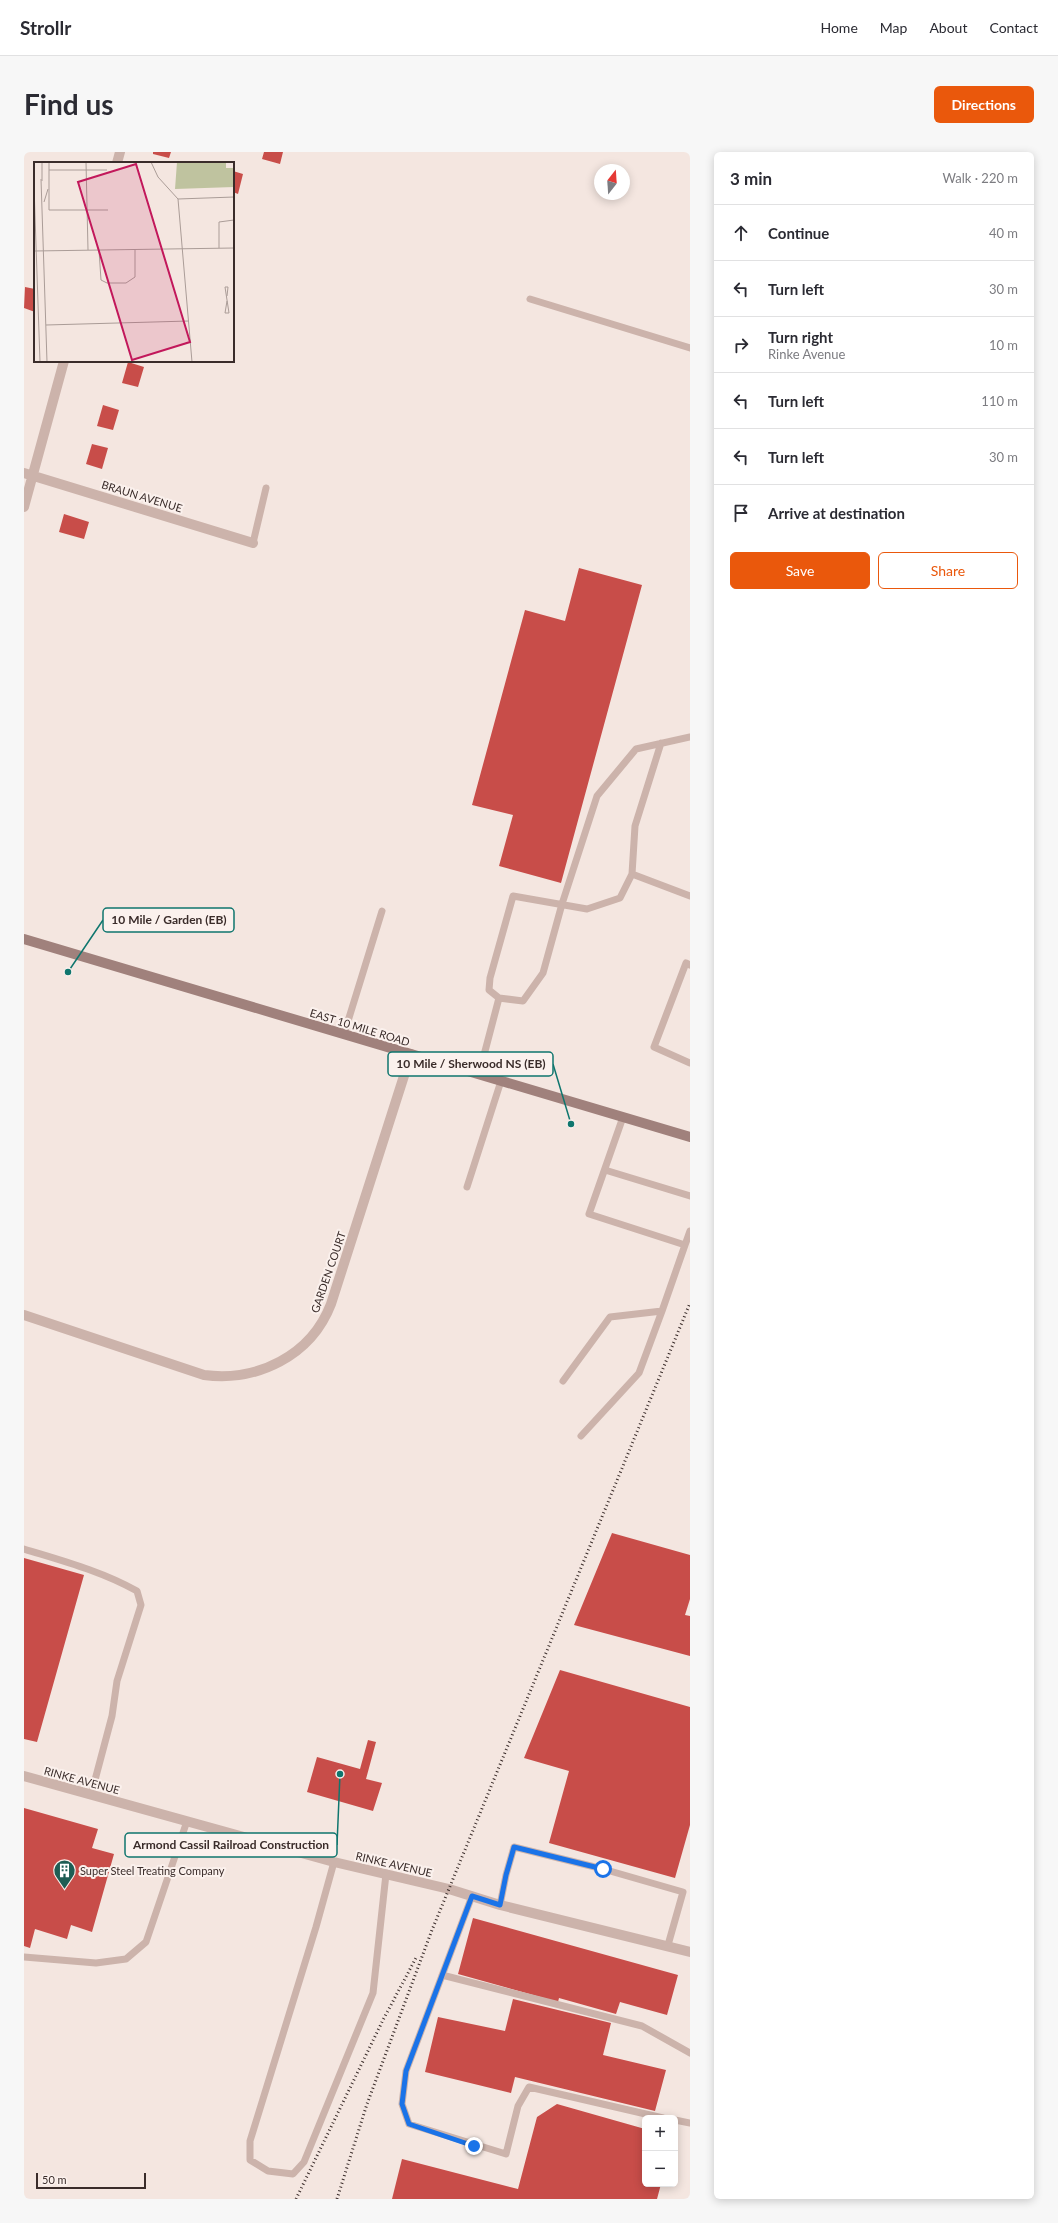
<!DOCTYPE html>
<meta charset="utf-8">
<style>
:root{--surface:#fff;--page:#f7f7f7;--text:#2b2b33;--muted:#7c7c81;--line:#e1e1e2;--accent:#ea580c}
body{margin:0;font-family:Lato,sans-serif;background:var(--page);color:var(--text)}
.controls{position:absolute;right:12px;bottom:12px;display:grid;overflow:hidden;border-radius:6px;box-shadow:0 2px 10px #0003}
.controls button{width:36px;height:36px;display:grid;place-items:center;padding:0;border:0;border-bottom:1px solid var(--line);background:var(--surface);color:var(--text);font:20px sans-serif}
.compass{position:absolute;left:570px;top:12px;width:36px;height:36px;border-radius:50%;background:var(--surface);box-shadow:0 2px 10px #0003;rotate:17deg}
.scale{position:absolute;left:12px;bottom:10px;width:110px;box-sizing:border-box;padding-left:4px;border:2px solid #3a2c2a;border-top:0;font-size:11px;line-height:14px;white-space:nowrap;color:#3a2c2a;-webkit-text-stroke:3px #fbf1ed;paint-order:stroke}
.stop{position:absolute;width:12px;height:12px;margin:-9px;border:3px solid #1a73e8;border-radius:50%;background:#fff}
.stop.end{background:#1a73e8;border-color:#fff;box-shadow:0 1px 4px #0008}
.list{margin:0;padding:0;list-style:none}
h2{display:flex;justify-content:space-between;align-items:center;height:52px;margin:0;padding:0 16px;font-size:17px}
h2 small{font-size:13px;font-weight:400;color:var(--muted)}
.list li{display:grid;grid-template-columns:26px 1fr auto;gap:12px;align-items:center;box-sizing:border-box;height:56px;padding:0 16px;border-top:1px solid var(--line)}
.list b{display:block;font-size:15px;white-space:nowrap}
.list p{margin:0;font-size:13px;white-space:nowrap;color:var(--muted)}
.list em{font-size:13px;font-style:normal;color:var(--muted)}
.actions{display:flex;gap:8px;padding:12px 16px}
.actions a{flex:1;padding:9px 0;border:1px solid var(--accent);border-radius:6px;text-align:center;font-size:14px;color:var(--accent)}
.actions .main{background:var(--accent);color:#fff}
.icon{flex:none;width:22px;height:22px;fill:none;stroke:currentColor;stroke-width:2;stroke-linecap:round;stroke-linejoin:round}
.map{position:relative;flex:none;width:666px;height:2047px;overflow:hidden;border-radius:6px}
header{display:flex;align-items:center;gap:24px;box-sizing:border-box;height:56px;padding:0 20px;background:var(--surface);border-bottom:1px solid var(--line)}
header strong{font-size:19px}
nav{display:flex;gap:22px;margin-inline-start:auto;font-size:14px}
.intro{display:flex;align-items:center;justify-content:space-between;box-sizing:border-box;height:96px;padding:0 24px}
h1{margin:0;font-size:28px}
.button{padding:10px 18px;border-radius:6px;background:var(--accent);color:#fff;font-size:14px;font-weight:700}
main{display:flex;gap:24px;padding:0 24px}
aside{flex:1;background:var(--surface);border-radius:6px;box-shadow:0 2px 10px #0003}
.map>svg:first-child{display:block}
.building{fill:#c84d49}
.lines{fill:none;stroke-linecap:round;stroke-linejoin:round}
.service{stroke:#ccb3ab;stroke-width:7}
.minor{stroke:#ccb3ab;stroke-width:10}
.secondary{stroke:#a0817c;stroke-width:10}
.rail{stroke:#3a2c2a;stroke-width:3;stroke-dasharray:1 3;stroke-linecap:butt}
.route{stroke:#1a73e8;stroke-width:5}
.labels{text-anchor:middle;dominant-baseline:central;stroke-width:4;stroke-linejoin:round;paint-order:stroke}
.street-label{font-size:11px;fill:#3a2c2a;stroke:#fbf1ed}
.poi-label{font-size:11px;fill:#3a2c2a;stroke:#fbf1ed;text-anchor:start}
.inset-road{fill:none;stroke:#aa9c97;stroke-width:1}
.view{fill:#c2185b;fill-opacity:0.15;stroke:#c2185b;stroke-width:2}
.inset-edge{fill:none;stroke:#3a2c2a;stroke-width:2}
.leader{fill:none;stroke:#0f766e;stroke-width:1.5}
.callout-dot{fill:#0f766e;stroke:#fbf1ed;stroke-width:1.5}
.callout{fill:#fbf1ed;stroke:#0f766e;stroke-width:1.5}
.callout-label{font-size:12px;text-anchor:middle;font-weight:bold;fill:#3a2c2a}
</style>
<header>
<strong>Strollr</strong>
<nav><a>Home</a><a>Map</a><a>About</a><a>Contact</a></nav>
</header>
<div class="intro"><h1>Find us</h1><a class="button">Directions</a></div>
<main>
<div class="map">
<svg width="666" height="2047" viewBox="0 0 666 2047">
<rect width="100%" height="100%" fill="#f4e6e0"/>
<!-- building -->
<path class="building" d="M129,0H147L145,6L129,2Z
M240,0H259L256,12L238,7Z
M209,19L219,22L214,42L209,40Z
M1,135L11,137V160L0,156Z
M104,210L120,215L114,235L98,231Z
M79,253L95,258L89,278L73,274Z
M68,292L84,296L78,317L62,312Z
M40,362L65,370L60,387L35,380Z
M555,416L618,433L537,731L475,714L489,663L448,653L501,458L541,469Z
M588,1381L666,1403V1447L661,1463L666,1464V1504L550,1473Z
M0,1406L60,1423L13,1590L0,1587Z
M536,1518L666,1555V1673L651,1726L525,1691L545,1619L500,1606Z
M344,1588L352,1590L342,1627L358,1631L349,1659L283,1640L293,1605L336,1617Z
M0,1656L74,1677L68,1696L90,1702L68,1780L47,1773L43,1787L11,1777L6,1796L0,1794Z
M449,1766L654,1823L643,1863L596,1850L592,1862L535,1846L534,1850L434,1822Z
M489,1847L587,1871L579,1903L642,1918L631,1959L491,1925L487,1941L401,1920L414,1865L481,1879Z
M533,1952L621,1977V2032H637L633,2047H368L378,2007L494,2037L513,1965Z"/>
<g class="lines">
<!-- service -->
<path class="service" d="M506,147L666,196
M229,391L242,336
M608,722L611,674L637,591
M666,813L662,811L630,895L666,911
M475,846L499,849L519,821L538,752L573,644L612,597L666,585
M320,882L358,759
M455,922L475,846L465,838L466,826L489,744L563,757L596,746L608,722L666,744
M599,965L565,1062L661,1093L666,1079
M581,1018L666,1044
M443,1035L477,929
M539,1229L586,1165L638,1159L661,1093
M557,1284L615,1221L638,1159
M0,1397C39,1409 77,1419 113,1439L117,1453L93,1529L88,1564L67,1643
M310,1710L292,1775L226,1989V2008L244,2019L269,2022L280,2010L349,1841L362,1722
M448,1744L382,1919L378,1952L385,1972L482,2002L494,1954L505,1935L639,1966
M476,1753L482,1723L490,1695L579,1717L659,1740L644,1793
M0,1805L72,1811L102,1807L122,1790L163,1669
M418,1823L618,1874L666,1901
M651,1968L666,1971"/>
<!-- minor -->
<path class="minor" d="M93,11L96,0
M0,321L229,391
M0,355L40,209
M0,1163L180,1223C233,1230 287,1204 307,1152L387,902
M0,1624L310,1710L425,1737L476,1753L666,1800"/>
<!-- secondary -->
<path class="secondary" d="M0,787L666,985"/>
<!-- rail -->
<path class="rail" d="M272,2047L359,1868L393,1804
M313,2047L343,1952L408,1778L666,1151"/>
</g>
<g class="lines">
<!-- route -->
<path class="route" d="M450,1994L385,1972L378,1952L382,1919L448,1744L476,1753L482,1723L490,1695L579,1717"/>
</g>
<!-- icons -->
<defs>
<symbol id="building-pin" viewBox="-11 -11 22 30"><path d="M0 17L-7.5 6A9.5 9.5 0 1 1 7.5 6Z" fill="#1e5d54" stroke="#fbf1ed"/><path d="M-4-6H4V6H1V3H-1V6H-4ZM-2.5-4.3h1.7v1.8h-1.7ZM.8-4.3h1.7v1.8H.8ZM-2.5-1h1.7V.8h-1.7ZM.8-1h1.7V.8H.8Z" fill="#fff"/></symbol>
</defs>
<g fill-rule="evenodd">
<use href="#building-pin" x="28" y="1706" width="25" height="34"/>
</g>
<g class="labels">
<!-- street labels -->
<g class="street-label">
<text transform="translate(118 344) rotate(17)">BRAUN AVENUE</text>
<text transform="translate(336 875) rotate(17)">EAST 10 MILE ROAD</text>
<text transform="translate(304 1120) rotate(-71)">GARDEN COURT</text>
<text transform="translate(58 1628) rotate(15)">RINKE AVENUE</text>
<text transform="translate(370 1712) rotate(13)">RINKE AVENUE</text>
</g>
<!-- poi labels -->
<g class="poi-label">
<text x="56" y="1718">Super Steel Treating Company</text>
</g>
</g>
<!-- overview -->
<g transform="translate(10 10)">
<rect width="200" height="200" fill="#f4e6e0"/>
<path d="M143,0H192V6H200V25L141,27Z" fill="#bfc39f"/>
<path class="inset-road" d="M15,0V48H74M52,0L54,88M117,0L124,15L144,37L158,200M15,8H73M7,17L13,200M8,19V0M0,24L6,200M144,37L200,35M10,40L14,27M185,86V60L200,58M65,88L67,118L73,121H92L101,115V88M0,89L200,86M193,134L194,125H191L195,151H191L193,139M12,163L155,159"/>
<path class="view" d="M102,2L156,180L98,198L44,20Z"/>
<rect width="200" height="200" class="inset-edge"/>
</g>
<!-- callouts -->
<path class="leader" d="M44 820L79 768M547 972L529 912M316 1622L313 1693"/>
<g class="callout-dot">
<circle cx="44" cy="820" r="4"/>
<circle cx="547" cy="972" r="4"/>
<circle cx="316" cy="1622" r="4"/>
</g>
<g class="callout">
<rect x="79" y="756" width="131" height="24" rx="4"/>
<rect x="364" y="900" width="165" height="24" rx="4"/>
<rect x="101" y="1681" width="212" height="24" rx="4"/>
</g>
<g class="callout-label">
<text x="145" y="772">10 Mile / Garden (EB)</text>
<text x="447" y="916">10 Mile / Sherwood NS (EB)</text>
<text x="207" y="1697">Armond Cassil Railroad Construction</text>
</g>
</svg>
<div class="controls">
<button>+</button>
<button>−</button>
</div>
<svg class="compass" viewBox="-18 -18 36 36"><path d="M0-13l5 13h-10z" fill="#e53935"/><path d="M0 13l5-13h-10z" fill="#7c7c81"/></svg>
<div class="scale">50 m</div>
<div class="stop" style="left:579px;top:1717px"></div>
<div class="stop end" style="left:450px;top:1994px"></div>
</div>
<aside>
<h2>3 min<small>Walk · 220 m</small></h2>
<ul class="list">
<li><svg class="icon" aria-label="ahead" viewBox="0 0 24 24"><path d="M12 20V5M6 11l6-6 6 6"/></svg><div><b>Continue</b></div><em>40 m</em></li>
<li><svg class="icon" aria-label="left" viewBox="0 0 24 24"><path d="M17 20v-9H6M10 6l-5 5 5 5"/></svg><div><b>Turn left</b></div><em>30 m</em></li>
<li><svg class="icon" aria-label="right" viewBox="0 0 24 24"><path d="M7 20v-9h11M14 6l5 5-5 5"/></svg><div><b>Turn right</b><p>Rinke Avenue</p></div><em>10 m</em></li>
<li><svg class="icon" aria-label="left" viewBox="0 0 24 24"><path d="M17 20v-9H6M10 6l-5 5 5 5"/></svg><div><b>Turn left</b></div><em>110 m</em></li>
<li><svg class="icon" aria-label="left" viewBox="0 0 24 24"><path d="M17 20v-9H6M10 6l-5 5 5 5"/></svg><div><b>Turn left</b></div><em>30 m</em></li>
<li><svg class="icon" aria-label="arrive" viewBox="0 0 24 24"><path d="M6 21V4h12l-3 4 3 4H6"/></svg><div><b>Arrive at destination</b></div></li>
</ul>
<div class="actions"><a class="main">Save</a><a>Share</a></div>
</aside>
</main>
